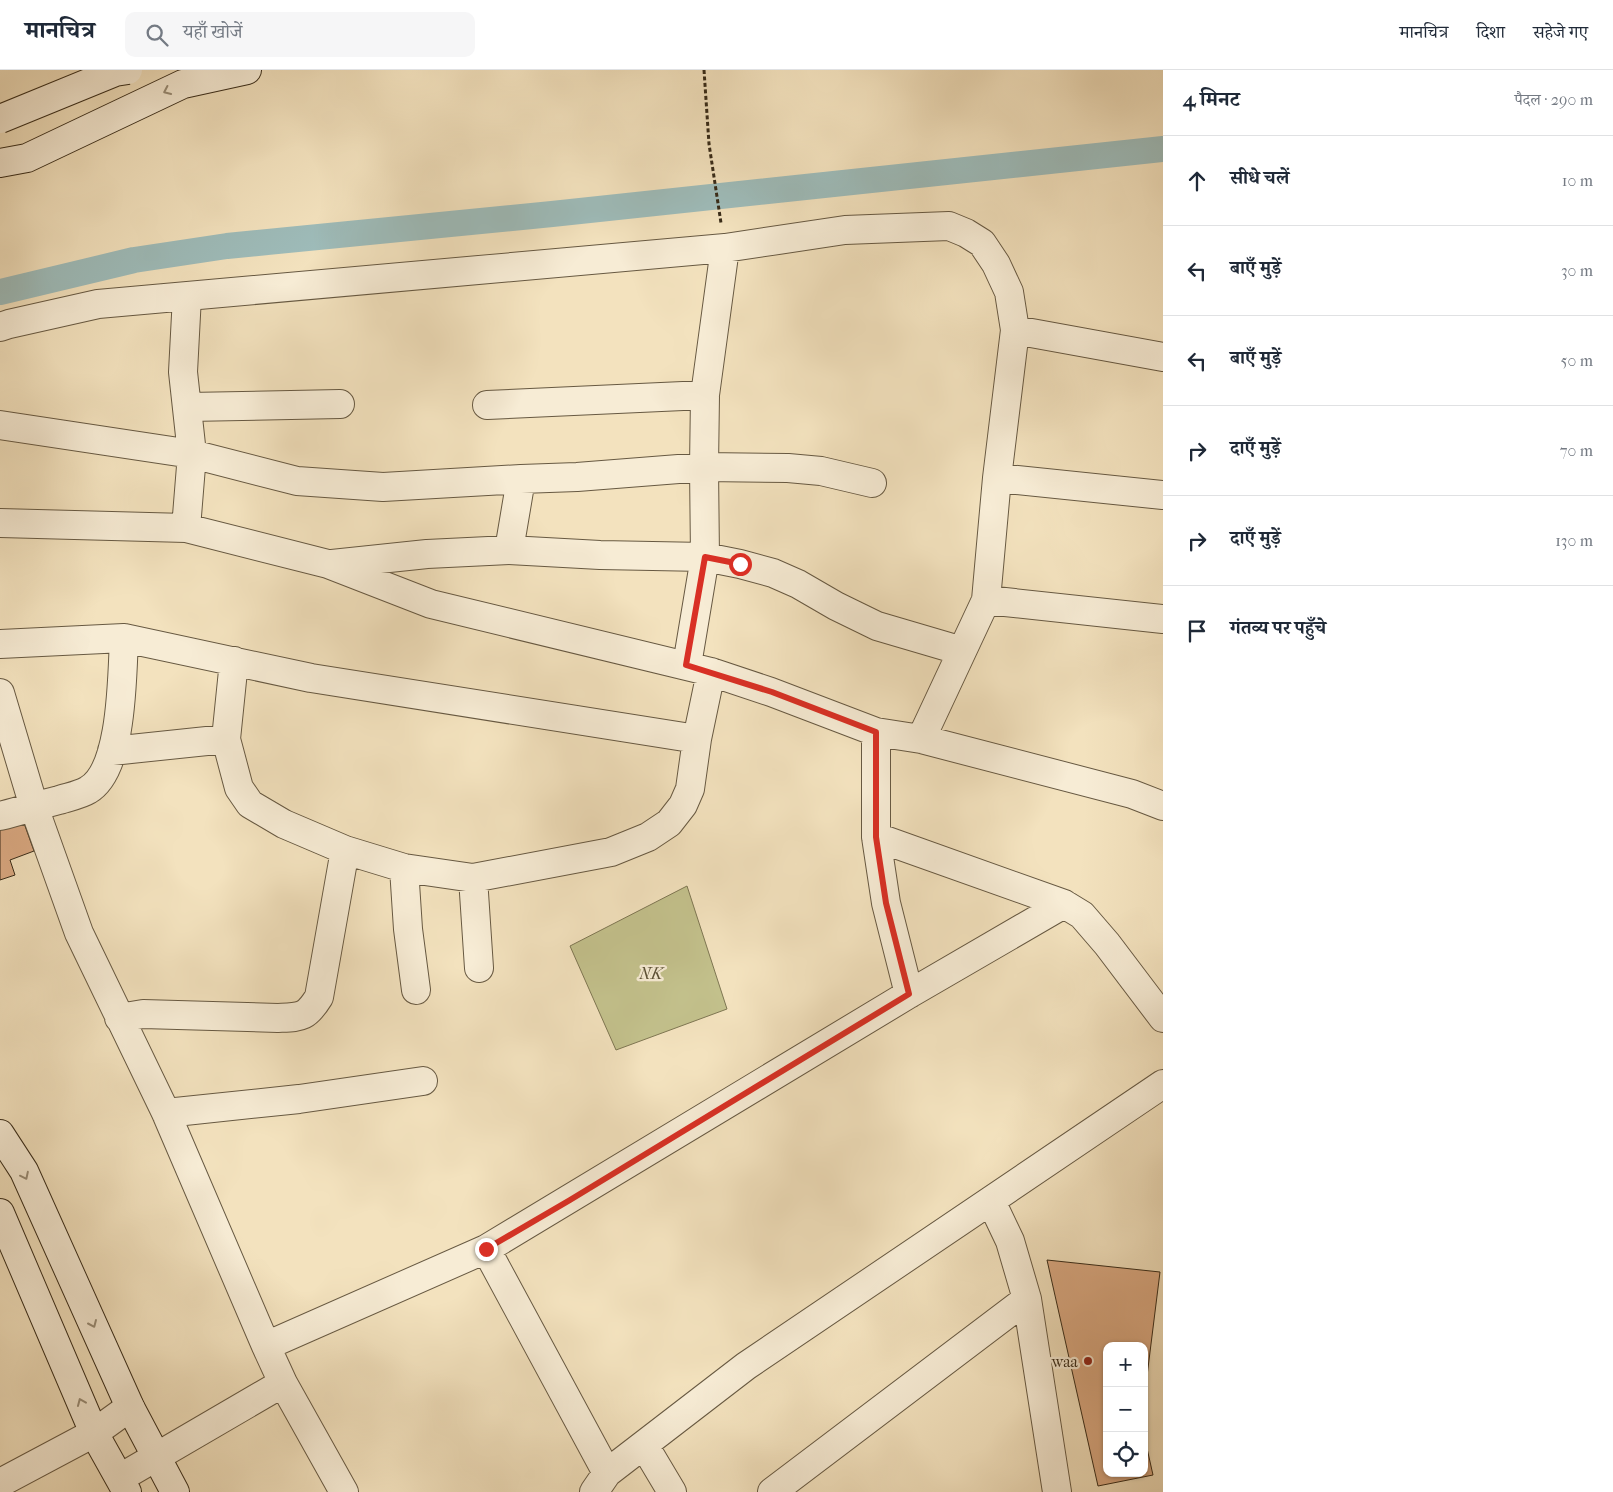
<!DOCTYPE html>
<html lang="hi">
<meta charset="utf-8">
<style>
:root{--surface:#fff;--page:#f6f6f7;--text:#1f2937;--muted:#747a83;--line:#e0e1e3}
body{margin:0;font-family:"IM FELL French Canon","Noto Serif Devanagari",serif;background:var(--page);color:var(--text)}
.controls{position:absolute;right:15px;bottom:15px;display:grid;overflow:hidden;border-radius:10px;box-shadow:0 1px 4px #0004}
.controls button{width:45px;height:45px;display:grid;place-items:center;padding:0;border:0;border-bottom:1px solid var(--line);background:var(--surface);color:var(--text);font:25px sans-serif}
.stop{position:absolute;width:15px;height:15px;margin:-11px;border:4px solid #d93025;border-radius:50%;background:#fff}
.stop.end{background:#d93025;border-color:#fff;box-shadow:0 1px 5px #0008}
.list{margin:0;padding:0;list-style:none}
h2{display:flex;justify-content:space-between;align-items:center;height:65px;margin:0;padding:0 20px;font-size:21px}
h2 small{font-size:16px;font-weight:400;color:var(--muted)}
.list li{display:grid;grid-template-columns:32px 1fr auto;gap:15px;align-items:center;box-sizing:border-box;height:90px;padding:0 20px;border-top:1px solid var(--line)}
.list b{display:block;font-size:19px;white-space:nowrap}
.list em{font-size:16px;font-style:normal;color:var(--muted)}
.icon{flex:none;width:28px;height:28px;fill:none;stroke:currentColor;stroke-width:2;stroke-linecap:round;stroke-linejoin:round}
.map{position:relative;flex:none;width:1163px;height:1422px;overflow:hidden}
header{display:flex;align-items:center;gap:30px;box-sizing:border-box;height:70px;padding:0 25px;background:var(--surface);border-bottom:1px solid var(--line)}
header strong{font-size:24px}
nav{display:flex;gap:28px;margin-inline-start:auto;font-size:18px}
.search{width:350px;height:45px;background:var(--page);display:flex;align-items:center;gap:12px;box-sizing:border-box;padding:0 18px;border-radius:10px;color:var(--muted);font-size:19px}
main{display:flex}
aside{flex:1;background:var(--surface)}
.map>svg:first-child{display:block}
.green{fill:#c3c18c;stroke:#7e7652}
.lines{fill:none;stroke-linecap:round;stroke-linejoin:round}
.canal{stroke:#9ebcba;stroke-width:26}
.building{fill:#daa982;stroke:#382b18}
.street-casing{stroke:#675942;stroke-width:30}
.secondary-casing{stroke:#382b18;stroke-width:30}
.path{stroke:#382b18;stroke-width:3;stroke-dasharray:4 2.5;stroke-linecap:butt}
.street{stroke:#f7ecd5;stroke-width:28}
.secondary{stroke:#f7ecd5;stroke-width:28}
.secondary-bridge-casing{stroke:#382b18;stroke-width:30;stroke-linecap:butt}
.secondary-bridge{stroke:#f7ecd5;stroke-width:28}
.oneway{stroke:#988c76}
.route{stroke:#d93025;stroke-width:6}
.poi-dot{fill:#8f2418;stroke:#f7ecd5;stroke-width:2}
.labels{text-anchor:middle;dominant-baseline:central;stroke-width:4.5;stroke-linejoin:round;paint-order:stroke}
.park-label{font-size:16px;font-style:italic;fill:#5b5035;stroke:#f7ecd5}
.poi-label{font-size:16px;fill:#382b18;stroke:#f7ecd5;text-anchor:end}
</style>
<header>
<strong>मानचित्र</strong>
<div class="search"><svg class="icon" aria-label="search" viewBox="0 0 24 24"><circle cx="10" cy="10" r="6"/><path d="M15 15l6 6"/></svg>यहाँ खोजें</div>
<nav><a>मानचित्र</a><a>दिशा</a><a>सहेजे गए</a></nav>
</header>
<main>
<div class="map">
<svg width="1163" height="1422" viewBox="0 0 1163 1422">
<rect width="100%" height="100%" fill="#f3e2be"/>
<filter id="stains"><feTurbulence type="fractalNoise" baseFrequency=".004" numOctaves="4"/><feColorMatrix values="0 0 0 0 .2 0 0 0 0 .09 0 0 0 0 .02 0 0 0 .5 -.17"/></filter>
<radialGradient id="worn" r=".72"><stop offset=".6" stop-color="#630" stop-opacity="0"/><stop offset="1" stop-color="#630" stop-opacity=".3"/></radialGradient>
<!-- green -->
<path class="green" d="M687,816L727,939L616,980L570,876Z"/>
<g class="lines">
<!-- canal -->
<path class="canal" d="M0,222L134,190L227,176L552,144L1163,79"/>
</g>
<!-- building -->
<path class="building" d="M20,742L34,781L10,790L15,805L0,810V749Z
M1047,1190L1160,1202L1147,1306L1144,1308V1276H1107V1403H1144V1365L1153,1405L1098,1416Z"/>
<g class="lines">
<defs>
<path id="street" d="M0,257L9,254L98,234L725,178L845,160L949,156L966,163L982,173L996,194L1009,222L1015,260L997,408L986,530L921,669
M1015,260L1163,287
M487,335L705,325
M188,337L340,334
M0,355L192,384L297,411L383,417L521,409L577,407L704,397L788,398L821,401L872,413
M997,408L1163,425
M0,453L186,458L328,494L431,534L711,602L771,622L876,662L921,669L1132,724L1163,736
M186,458L192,384L183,302L187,226
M509,480L521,409
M332,494L427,484L509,480L600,485L705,487L740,494L773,503L798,514L836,536L877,556L962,581
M986,530L1163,549
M0,574L124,568L311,608L697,669
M234,591L226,669L239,718L250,734L284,754L345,780L404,798L473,808L611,782L648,767L669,753L683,735L690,719L697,669L711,602
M687,595L705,487L704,397L705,325L725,178
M0,623L34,737L79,863L166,1043L266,1276L283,1313L344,1422
M876,662V767L886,833L909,924
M112,681L226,669
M0,746C20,741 39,735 59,730C68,727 80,725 88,720C123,700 122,605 124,568
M876,767L1064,834L1082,845L1107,874L1163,948
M404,798L408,859L416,920
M473,808L479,898
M119,948L143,944L278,948C301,947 306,948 319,927L345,780
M166,1043L299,1029L423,1011
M991,1131L1010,1171L1027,1229L1057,1422
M486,1179L607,1403
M266,1276L486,1179L909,924L1064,834
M644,1375L672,1422
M120,1408L283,1313
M0,1413L94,1363L130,1337
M594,1422L607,1403L746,1296L1163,1014
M772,1422L1027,1229"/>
<path id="secondary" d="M0,93L27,88L183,14L247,0
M0,1064L24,1101L130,1337L175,1422
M0,1143L94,1363L127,1422"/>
</defs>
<!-- street casing -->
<use href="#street" class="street-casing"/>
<!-- secondary casing -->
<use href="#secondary" class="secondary-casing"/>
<!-- path -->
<path class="path" d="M704,0L709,74L721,153"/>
<!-- street -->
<use href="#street" class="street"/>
<!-- secondary -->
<use href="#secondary" class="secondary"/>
<defs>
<path id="secondary-bridge" d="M0,49L115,2L128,0"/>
</defs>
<!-- secondary-bridge casing -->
<use href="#secondary-bridge" class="secondary-bridge-casing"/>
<!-- secondary-bridge -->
<use href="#secondary-bridge" class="secondary-bridge"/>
</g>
<!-- one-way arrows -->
<defs><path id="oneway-chevron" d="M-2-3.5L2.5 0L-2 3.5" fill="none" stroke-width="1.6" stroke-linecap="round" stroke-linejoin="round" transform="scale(1.25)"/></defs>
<g class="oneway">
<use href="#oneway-chevron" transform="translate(167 21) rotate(155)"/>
<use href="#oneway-chevron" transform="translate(25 1106) rotate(64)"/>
<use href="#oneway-chevron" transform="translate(93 1254) rotate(66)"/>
<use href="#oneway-chevron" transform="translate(81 1332) rotate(-113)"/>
</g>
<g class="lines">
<!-- route -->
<path class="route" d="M486,1179L570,1130L909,924L886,833L876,767V662L772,622L686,595L705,487L740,494"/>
</g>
<!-- markers -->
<circle class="poi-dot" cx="1088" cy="1291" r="5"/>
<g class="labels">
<!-- park labels -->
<g class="park-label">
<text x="651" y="903">NK</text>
</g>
<!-- poi labels -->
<g class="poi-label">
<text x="1078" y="1291">waa</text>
</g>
</g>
<rect width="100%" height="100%" filter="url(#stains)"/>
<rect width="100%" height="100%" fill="url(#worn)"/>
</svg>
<div class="controls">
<button>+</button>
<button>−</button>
<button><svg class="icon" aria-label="locate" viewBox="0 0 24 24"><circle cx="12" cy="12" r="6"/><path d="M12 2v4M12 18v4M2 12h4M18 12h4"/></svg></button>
</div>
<div class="stop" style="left:740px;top:494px"></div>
<div class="stop end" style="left:486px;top:1179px"></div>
</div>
<aside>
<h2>4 मिनट<small>पैदल · 290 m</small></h2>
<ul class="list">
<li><svg class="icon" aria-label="ahead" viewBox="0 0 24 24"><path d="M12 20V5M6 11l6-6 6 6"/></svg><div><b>सीधे चलें</b></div><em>10 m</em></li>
<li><svg class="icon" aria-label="left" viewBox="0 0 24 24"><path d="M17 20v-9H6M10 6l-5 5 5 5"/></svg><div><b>बाएँ मुड़ें</b></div><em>30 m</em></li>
<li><svg class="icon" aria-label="left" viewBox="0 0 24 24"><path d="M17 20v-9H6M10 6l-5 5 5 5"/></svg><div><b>बाएँ मुड़ें</b></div><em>50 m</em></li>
<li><svg class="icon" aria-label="right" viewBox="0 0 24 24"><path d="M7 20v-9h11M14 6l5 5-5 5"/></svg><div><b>दाएँ मुड़ें</b></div><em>70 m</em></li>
<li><svg class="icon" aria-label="right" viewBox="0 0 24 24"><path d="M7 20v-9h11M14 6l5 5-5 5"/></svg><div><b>दाएँ मुड़ें</b></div><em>130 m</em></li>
<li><svg class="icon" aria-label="arrive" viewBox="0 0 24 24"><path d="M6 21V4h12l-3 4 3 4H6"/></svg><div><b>गंतव्य पर पहुँचे</b></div></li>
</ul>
</aside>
</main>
